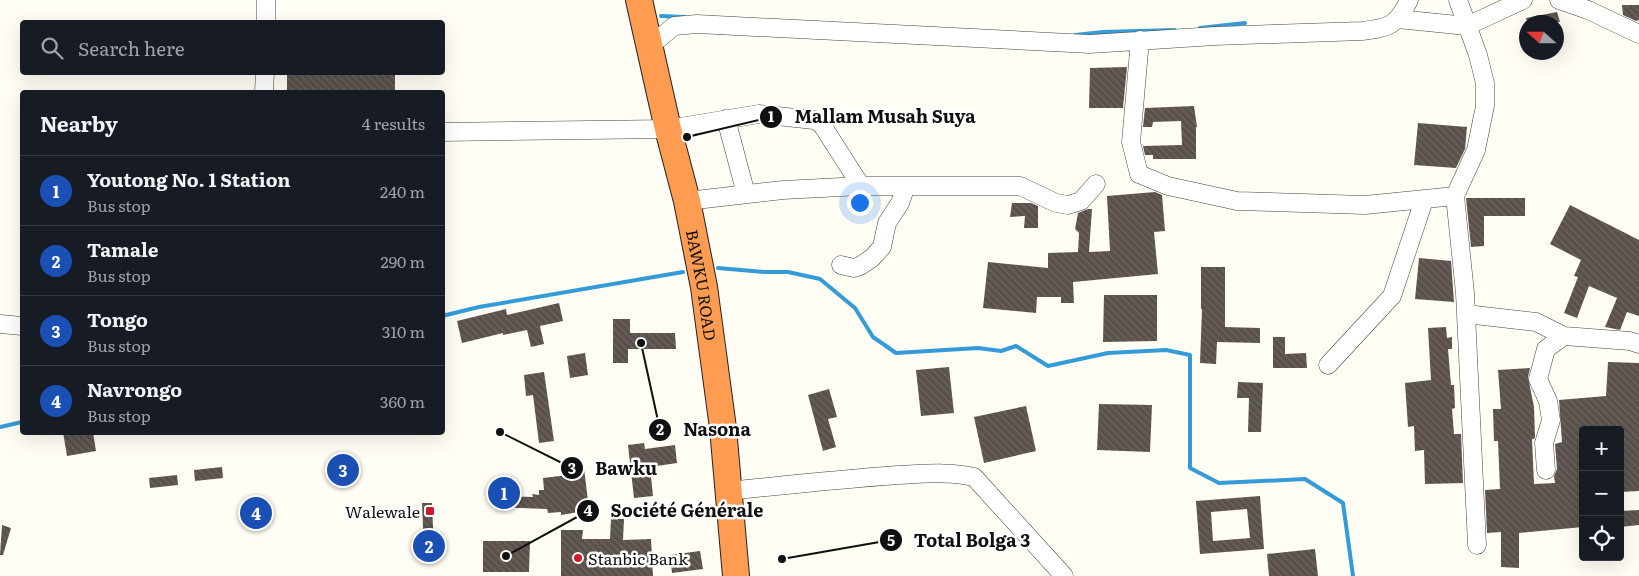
<!DOCTYPE html>
<meta charset="utf-8">
<style>
:root{--surface:#171b24;--page:#20242c;--text:#f1f3f6;--muted:#9ea1a6;--line:#363941;--accent:#cd1c29}
body{margin:0;font-family:Literata,serif;background:var(--page);color:var(--text)}
.controls{position:absolute;right:15px;bottom:15px;display:grid;overflow:hidden;border-radius:5px;box-shadow:0 5px 20px #0002}
.controls button{width:45px;height:45px;display:grid;place-items:center;padding:0;border:0;border-bottom:1px solid var(--line);background:var(--surface);color:var(--text);font:25px sans-serif}
.compass{position:absolute;left:1519px;top:15px;width:45px;height:45px;border-radius:50%;background:var(--surface);box-shadow:0 5px 20px #0002;rotate:291deg}
.you{position:absolute;left:859px;top:202px;width:18px;height:18px;margin:-12px;border:4px solid #fff;border-radius:50%;background:#1a73e8;box-shadow:0 0 0 8px #1a73e833}
.badge{display:grid;place-items:center;width:32px;height:32px;border-radius:50%;background:var(--accent);color:#fff;font-size:16px;font-weight:700}
.pin{position:absolute;translate:-50% -50%;border:2px solid #fff;box-shadow:0 1px 5px #0006}
.list{margin:0;padding:0;list-style:none}
h2{display:flex;justify-content:space-between;align-items:center;height:65px;margin:0;padding:0 20px;font-size:21px}
h2 small{font-size:16px;font-weight:400;color:var(--muted)}
.list li{display:grid;grid-template-columns:32px 1fr auto;gap:15px;align-items:center;box-sizing:border-box;height:70px;padding:0 20px;border-top:1px solid var(--line)}
.list b{display:block;font-size:19px;white-space:nowrap}
.list p{margin:0;font-size:16px;white-space:nowrap;color:var(--muted)}
.list em{font-size:16px;font-style:normal;color:var(--muted)}
.icon{flex:none;width:28px;height:28px;fill:none;stroke:currentColor;stroke-width:2;stroke-linecap:round;stroke-linejoin:round}
.map{position:relative;flex:none;width:1639px;height:576px;overflow:hidden}
.search{position:absolute;background:var(--surface);box-shadow:0 5px 20px #0002;left:20px;top:20px;width:425px;height:55px;display:flex;align-items:center;gap:12px;box-sizing:border-box;padding:0 18px;border-radius:5px;color:var(--muted);font-size:19px}
.panel{position:absolute;background:var(--surface);box-shadow:0 5px 20px #0002;left:20px;top:90px;width:425px;height:345px;border-radius:5px}
.map>svg:first-child{display:block}
.lines{fill:none;stroke-linecap:round;stroke-linejoin:round}
.stream{stroke:#359bd8;stroke-width:4}
.building{fill:url(#building-back-hatch);fill-rule:evenodd}
.minor-casing{stroke:#434343;stroke-width:19}
.highway-casing{stroke:#212121;stroke-width:28}
.minor{stroke:#fff;stroke-width:18}
.highway{stroke:#ff9c52;stroke-width:26}
.poi-dot{fill:#cd1c29;stroke:#fff;stroke-width:2}
.labels{text-anchor:middle;dominant-baseline:central;stroke-width:5;stroke-linejoin:round;paint-order:stroke}
.street-label{font-size:16px;fill:#101010;stroke:#fff}
.poi-label{font-size:16px;fill:#101010;stroke:#fff;text-anchor:end}
.leader{fill:none;stroke:#101010;stroke-width:2}
.callout-dot{fill:#101010;stroke:#fff;stroke-width:2}
.mark-label{font-size:15px;text-anchor:middle;font-weight:bold;fill:#fff}
.callout-label{font-size:18px;text-anchor:middle;font-weight:bold;fill:#101010;stroke:#fff;stroke-width:5;stroke-linejoin:round;paint-order:stroke}
</style>
<div class="map">
<svg width="1639" height="576" viewBox="0 0 1639 576">
<defs>
<pattern id="building-back-hatch" width="6" height="6" patternUnits="userSpaceOnUse" patternTransform="scale(1.25)"><rect width="6" height="6" fill="#5a514c"/><path d="M-1 5l2 2M0 0l6 6M5-1l2 2" fill="none" stroke="#6d6561"/></pattern>
</defs>
<rect width="100%" height="100%" fill="#fffdf4"/>
<g class="lines">
<!-- stream -->
<path class="stream" d="M661,16L684,17
M1200,28L1245,23
M1075,35L1103,32L1175,30
M718,268L764,272H788L820,279L855,308L873,337L896,353L978,348L1001,351L1016,346L1048,366L1108,353L1166,350L1190,355V468L1219,483L1305,479L1343,503L1353,576
M442,316L479,307L683,272
M0,427L22,422"/>
</g>
<!-- building -->
<path class="building" d="M1622,5H1639V20L1636,21L1623,15Z
M1557,12L1560,22H1527L1526,18Z
M1127,67L1123,108H1089L1090,68Z
M287,72H395V92H287Z
M1194,106L1197,127H1196V159H1153V155H1145L1143,146L1182,145L1181,121L1153,122L1152,127H1143L1145,108Z
M1418,123L1467,127L1465,149L1456,168L1414,165Z
M1155,192L1162,195L1165,231L1154,232L1158,274L1073,282L1074,303H1061V297H1037L1036,313L983,308L988,262L1048,268V253L1078,252L1079,233L1075,229L1078,213L1088,209H1092L1089,252L1110,251L1107,196Z
M1466,198H1525V216H1484V246L1471,247Z
M1012,203H1031L1038,206V228H1024L1025,216L1010,217Z
M1570,205L1639,240V316L1627,312L1620,330L1605,327L1617,298L1589,286L1577,318L1564,313L1578,277L1574,276L1581,260L1550,244Z
M1419,258L1451,261L1454,302L1415,299Z
M1201,267H1225V327L1260,328V343L1217,342L1216,364L1200,363L1202,309H1201Z
M1104,295H1157V341L1103,342Z
M559,303L563,321L540,326L544,344L531,347L527,330L503,335V333L462,343L457,321L506,309L507,315Z
M613,319H630V333H675L676,349H628V363H613Z
M1446,327L1447,338L1452,337V349H1448L1451,385H1454L1455,408L1452,409L1454,434H1461L1463,483L1425,484L1424,450L1415,451L1414,426L1408,427L1405,383L1431,380L1428,328Z
M1273,337H1285V354L1306,353L1307,368H1273Z
M585,353L588,375L570,378L567,356Z
M1608,362L1639,363V491L1620,492V430H1583V527L1519,533V568L1501,567V532L1487,533L1485,490L1500,489L1498,441H1494L1493,409H1501L1498,370L1530,368L1528,377L1534,407L1535,437L1534,439H1532L1534,484L1555,483L1554,476L1557,469L1555,444L1562,442L1559,400L1606,396Z
M949,367L954,413L921,416L916,370Z
M544,372L554,441L539,443L533,395L526,396L524,375Z
M1238,382L1263,383L1261,432H1248L1249,398H1237Z
M829,389L837,417L828,419L836,447L823,451L808,395Z
M1099,404L1152,405L1150,452L1097,450Z
M1026,406L1036,451L984,463L974,417Z
M63,432H93L96,451L67,456Z
M644,443L645,449L675,445L677,463L650,467L653,496L634,498L628,445Z
M222,467L223,478L195,481L194,470Z
M584,468L588,501H589L591,510L561,515V512L548,513L547,509L495,507V496L533,497L532,494L539,495V490H544L543,478L568,475V470Z
M177,475L178,485L150,488L149,478Z
M1260,496L1264,549L1200,554L1196,501ZM1247,509L1250,538L1213,541L1211,512Z
M422,503H432L434,551H424Z
M1639,510V525L1620,527V511Z
M611,519H624L623,540L651,539L653,576H561V530H583L582,539H610Z
M2,525L11,528L3,555H0Z
M483,541H530L529,572H483Z
M1315,549L1318,576H1269L1267,554Z
M700,551L703,569L672,573L670,555Z"/>
<g class="lines">
<defs>
<path id="minor" d="M1458,0L1478,55L1485,83V106L1476,150L1455,196L1465,293L1477,545
M1559,0L1588,10L1639,34
M1398,19L1467,26L1523,0
M266,22V0
M1140,40L1131,142L1139,174L1168,186L1237,201L1365,205L1455,196
M650,46L674,26L697,24L1090,44L1215,36L1362,31C1388,28 1397,26 1409,0
M264,92L265,72
M726,119L746,194
M442,132L668,129L759,114L814,120L820,123L824,128L861,186
M687,201L783,190L861,186H1020L1056,203L1068,205L1081,201L1096,184
M841,265L854,268L860,266L872,258L882,247L887,223L900,203L906,186
M1466,314L1536,322L1564,336L1630,341L1639,344
M0,324L22,326
M1328,365L1392,296L1424,200
M1546,470L1544,443L1551,420L1548,401L1538,379L1546,349L1564,336
M729,491C785,485 842,479 898,475C924,474 949,471 974,477L1064,576"/>
<g id="highway">
<path id="s1" d="M639,0L668,129L687,201L704,287L723,428L736,576"/>
</g>
</defs>
<!-- minor casing -->
<use href="#minor" class="minor-casing"/>
<!-- highway casing -->
<use href="#highway" class="highway-casing"/>
<!-- minor -->
<use href="#minor" class="minor"/>
<!-- highway -->
<use href="#highway" class="highway"/>
</g>
<!-- markers -->
<g class="poi-dot">
<rect x="425" y="506" width="10" height="10" rx="2.5"/>
<circle cx="578" cy="558" r="5"/>
</g>
<g class="labels">
<!-- street labels -->
<g class="street-label">
<text stroke="none"><textPath href="#s1" startOffset="292">BAWKU ROAD</textPath></text>
</g>
<!-- poi labels -->
<g class="poi-label">
<text x="420" y="511">Walewale</text>
<text x="588" y="558" text-anchor="start">Stanbic Bank</text>
</g>
</g>
<!-- callouts -->
<path class="leader" d="M687 137L771 117M641 343L660 430M500 432L572 468M506 556L588 511M782 559L891 540"/>
<g class="callout-dot">
<circle cx="687" cy="137" r="5"/>
<circle cx="641" cy="343" r="5"/>
<circle cx="500" cy="432" r="5"/>
<circle cx="506" cy="556" r="5"/>
<circle cx="782" cy="559" r="5"/>
<circle cx="771" cy="117" r="12"/>
<circle cx="660" cy="430" r="12"/>
<circle cx="572" cy="468" r="12"/>
<circle cx="588" cy="511" r="12"/>
<circle cx="891" cy="540" r="12"/>
</g>
<g class="mark-label">
<text x="771" y="122">1</text>
<text x="660" y="435">2</text>
<text x="572" y="474">3</text>
<text x="588" y="516">4</text>
<text x="891" y="546">5</text>
</g>
<g class="callout-label">
<text x="885" y="123">Mallam Musah Suya</text>
<text x="717" y="436">Nasona</text>
<text x="626" y="475">Bawku</text>
<text x="687" y="517">Société Générale</text>
<text x="972" y="547">Total Bolga 3</text>
</g>
</svg>
<div class="controls">
<button>+</button>
<button>−</button>
<button><svg class="icon" aria-label="locate" viewBox="0 0 24 24"><circle cx="12" cy="12" r="6"/><path d="M12 2v4M12 18v4M2 12h4M18 12h4"/></svg></button>
</div>
<svg class="compass" viewBox="-18 -18 36 36"><path d="M0-13l5 13h-10z" fill="#e53935"/><path d="M0 13l5-13h-10z" fill="#9ea1a6"/></svg>
<div class="you"></div>
<div class="pin badge" style="left:504px;top:493px;background:#1a4fb4">1</div>
<div class="pin badge" style="left:429px;top:546px;background:#1a4fb4">2</div>
<div class="pin badge" style="left:343px;top:470px;background:#1a4fb4">3</div>
<div class="pin badge" style="left:256px;top:513px;background:#1a4fb4">4</div>
<div class="search"><svg class="icon" aria-label="search" viewBox="0 0 24 24"><circle cx="10" cy="10" r="6"/><path d="M15 15l6 6"/></svg>Search here</div>
<section class="panel">
<h2>Nearby<small>4 results</small></h2>
<ul class="list">
<li><span class="badge" style="background:#1a4fb4">1</span><div><b>Youtong No. 1 Station</b><p>Bus stop</p></div><em>240 m</em></li>
<li><span class="badge" style="background:#1a4fb4">2</span><div><b>Tamale</b><p>Bus stop</p></div><em>290 m</em></li>
<li><span class="badge" style="background:#1a4fb4">3</span><div><b>Tongo</b><p>Bus stop</p></div><em>310 m</em></li>
<li><span class="badge" style="background:#1a4fb4">4</span><div><b>Navrongo</b><p>Bus stop</p></div><em>360 m</em></li>
</ul>
</section>
</div>
